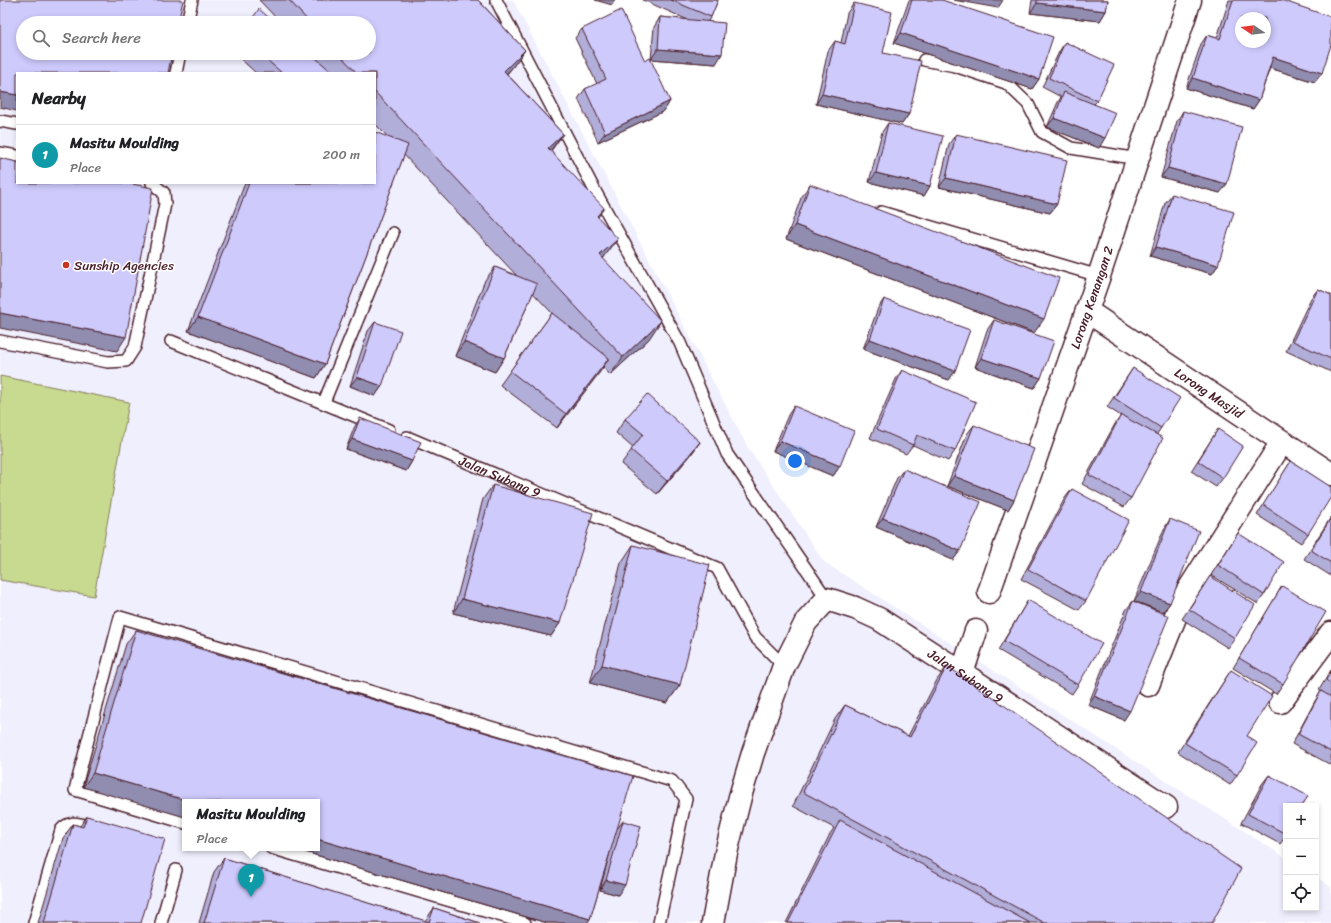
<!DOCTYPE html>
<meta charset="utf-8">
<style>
:root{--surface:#fff;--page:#f6f6f6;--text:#202124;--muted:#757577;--line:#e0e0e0;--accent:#c8321e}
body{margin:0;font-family:Sriracha,sans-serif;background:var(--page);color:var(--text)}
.controls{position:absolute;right:12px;bottom:12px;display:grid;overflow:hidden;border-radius:0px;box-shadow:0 2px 6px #0003}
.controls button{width:36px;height:36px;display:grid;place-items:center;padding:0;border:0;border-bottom:1px solid var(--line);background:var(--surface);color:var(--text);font:20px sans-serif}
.compass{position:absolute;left:1235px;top:12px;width:36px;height:36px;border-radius:50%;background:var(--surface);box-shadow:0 2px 6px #0003;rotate:283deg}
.you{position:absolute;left:795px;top:461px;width:14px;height:14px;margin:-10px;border:3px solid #fff;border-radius:50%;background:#1a73e8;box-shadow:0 0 0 6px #1a73e833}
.badge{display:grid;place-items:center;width:26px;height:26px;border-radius:50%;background:var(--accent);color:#fff;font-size:13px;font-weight:700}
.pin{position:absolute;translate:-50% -33px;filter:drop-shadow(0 1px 2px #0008)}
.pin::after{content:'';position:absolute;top:21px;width:14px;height:12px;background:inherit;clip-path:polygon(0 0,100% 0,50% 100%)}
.popup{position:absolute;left:182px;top:799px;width:138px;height:52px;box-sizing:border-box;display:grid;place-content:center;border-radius:0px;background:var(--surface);filter:drop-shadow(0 1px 3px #0005);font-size:13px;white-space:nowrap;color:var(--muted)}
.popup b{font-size:15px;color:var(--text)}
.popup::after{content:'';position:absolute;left:50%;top:100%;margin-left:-8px;border:8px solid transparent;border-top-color:var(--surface)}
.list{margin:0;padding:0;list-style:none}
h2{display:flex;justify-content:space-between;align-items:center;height:52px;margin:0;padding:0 16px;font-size:17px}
h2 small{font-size:13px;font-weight:400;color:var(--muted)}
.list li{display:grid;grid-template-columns:26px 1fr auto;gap:12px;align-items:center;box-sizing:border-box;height:60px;padding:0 16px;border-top:1px solid var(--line)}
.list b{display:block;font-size:15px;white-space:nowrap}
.list p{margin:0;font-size:13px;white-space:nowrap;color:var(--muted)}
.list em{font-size:13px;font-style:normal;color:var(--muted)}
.icon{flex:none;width:22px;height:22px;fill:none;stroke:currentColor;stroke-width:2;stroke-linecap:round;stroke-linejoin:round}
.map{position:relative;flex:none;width:1331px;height:923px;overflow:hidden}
.search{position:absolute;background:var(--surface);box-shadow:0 2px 6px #0003;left:16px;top:16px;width:360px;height:44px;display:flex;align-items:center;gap:10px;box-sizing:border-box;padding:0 14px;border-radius:22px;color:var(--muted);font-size:15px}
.panel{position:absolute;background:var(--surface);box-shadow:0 2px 6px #0003;left:16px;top:72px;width:360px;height:112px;border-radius:0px}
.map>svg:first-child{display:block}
.built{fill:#f0effe;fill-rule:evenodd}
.green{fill:#c7da8f;stroke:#887c5d}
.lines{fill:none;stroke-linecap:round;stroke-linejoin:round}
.lane-casing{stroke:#4a1f2b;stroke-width:14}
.street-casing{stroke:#4a1f2b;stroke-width:25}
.lane{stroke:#fff;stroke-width:11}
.street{stroke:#fff;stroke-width:22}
.wall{fill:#b1aed9;stroke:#4a1f2b}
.shaded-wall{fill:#908db0;stroke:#4a1f2b}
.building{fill:#cecafc;stroke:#4a1f2b;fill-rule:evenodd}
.poi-dot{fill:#c8321e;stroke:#fff;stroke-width:1.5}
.labels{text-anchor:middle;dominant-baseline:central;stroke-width:3;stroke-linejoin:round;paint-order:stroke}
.poi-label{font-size:13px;fill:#4a1f2b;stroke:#fff;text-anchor:start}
.street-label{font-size:13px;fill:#4a1f2b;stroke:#fff}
</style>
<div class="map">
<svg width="1331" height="923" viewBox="0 0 1331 923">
<rect width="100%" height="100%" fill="#fff"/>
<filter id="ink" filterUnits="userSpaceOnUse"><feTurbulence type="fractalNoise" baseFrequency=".025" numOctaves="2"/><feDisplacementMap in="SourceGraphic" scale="8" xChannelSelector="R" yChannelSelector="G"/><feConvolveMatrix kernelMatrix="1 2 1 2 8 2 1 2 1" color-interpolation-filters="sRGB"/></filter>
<g filter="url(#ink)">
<!-- built -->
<path class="built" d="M0,0H513L747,446L824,562L1286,858V908H1316V877L1331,887V923H0ZM23,23H369V53H23ZM17,73H375V183H17ZM185,802H317V848H185Z"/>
<!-- green -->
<path class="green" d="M0,376L129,402L94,596L0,580Z"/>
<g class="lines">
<defs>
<g id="lane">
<path d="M496,0L595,191L680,343L727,454L827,599"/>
<path d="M187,23L192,0"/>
<path d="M924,60L955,66L1006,83L1028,104L1042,132L1071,148L1138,159"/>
<path d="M176,73L180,53"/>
<path d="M0,121L17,124"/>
<path d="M0,153L17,156"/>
<path d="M881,212L1099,276"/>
<path d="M0,341L108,362L126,361L135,347L165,204L164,193L152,183"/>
<path d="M171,341L389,430"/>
<path d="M324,402L393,233"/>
<path id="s1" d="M407,437L717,568L755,637L784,666"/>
<path d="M185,823L75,790L120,617L672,781L686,799L659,923"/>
<path d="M271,848L525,923"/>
<path d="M34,923L61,830C71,818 82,825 96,828"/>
<path d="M161,923L176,870"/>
</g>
<g id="street">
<path id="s2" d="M1087,311L1331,474"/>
<path id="s3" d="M989,592L1099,276L1190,0"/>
<path d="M962,673L976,631"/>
<path d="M1148,685L1182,600L1282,442"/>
<path d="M1280,702L1331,633"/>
<path id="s4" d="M713,923L726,853L740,797L753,753L784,666L806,622L827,599L855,608L879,619L962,673L1166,807"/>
</g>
</defs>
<!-- lane casing -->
<use href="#lane" class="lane-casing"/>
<!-- street casing -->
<use href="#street" class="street-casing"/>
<!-- lane -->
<use href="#lane" class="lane"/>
<!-- street -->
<use href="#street" class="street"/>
</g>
<!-- wall -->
<path class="wall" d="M259,0H478L525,50L512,68L507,74L563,134L551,151L598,217L605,256L603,259L649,339L610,375L603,367L557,428L500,385L552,313L533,293L504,358L495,372L455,356L485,280L495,267L517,276L404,155L325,364L316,378L188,331L245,183H375L388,137L375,124V73H256L234,53H369V23H281Z
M643,0H718L711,17L708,21L716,64L651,59L654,27L660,17L688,20Z
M909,0H942L1039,79L1032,89L894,43Z
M1032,0H1108L1106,11L1100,21L1030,13Z
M1229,0H1281L1315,82L1270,68L1259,100L1253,109L1186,88L1201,44L1207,35L1217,38Z
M854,3L883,53L909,114L902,124L816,104L828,51L835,41L841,43L847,13Z
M582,29L645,61L670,101L664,111L598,142L578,99L585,89L597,84L575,38Z
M1065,42L1097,101L1094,104L1099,148L1047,127L1058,102L1061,97L1042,87L1059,52Z
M1183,111L1220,193L1161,177L1177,121Z
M888,123L930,186L924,196L869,182L882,132Z
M956,134L1057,204L1050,213L939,187L949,144Z
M810,184L1034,333L786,239L801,198Z
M1172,194L1218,265L1212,274L1150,256L1165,203Z
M1318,289L1331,295V372L1286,351L1311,298Z
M884,299L949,380L863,349L878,308Z
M994,320L1041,378L1034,388L975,367L987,330Z
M375,322L382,386L375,396L350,386L368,331Z
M1133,368L1161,428L1157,434L1131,498L1124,507L1082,484L1115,424L1121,416L1107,407Z
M902,370L955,451L948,461L913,445L906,454L870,438L896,379Z
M794,406L840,466L833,476L773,451L788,415Z
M360,418L412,461L406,471L346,449L354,428Z
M625,419L700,442L690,456L657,494L621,464L633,448L616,433Z
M974,425L1014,500L1008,510L947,486L967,434Z
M1218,429L1223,478L1216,487L1191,471Z
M1291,461L1308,534L1301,543L1257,515Z
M904,469L960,551L953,560L876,527L897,478Z
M493,485L560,623L551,636L453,613L483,499Z
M1072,489L1086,601L1079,610L1021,579L1065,498Z
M1331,517V576L1304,559Z
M1170,519V603L1163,612L1134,601L1164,529Z
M1238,533L1264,595L1258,604L1211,575Z
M633,545L680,685L667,703L590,683L621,563Z
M1210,576L1235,638L1228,648L1182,619Z
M1282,586L1283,684L1276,694L1233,668L1276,596Z
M1028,600L1078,685L1072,694L998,650Z
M1133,601L1124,720L1088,705L1126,610Z
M136,630L617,829L623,821L618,895L600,890L610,852L590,919L587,923H547L292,848H317L83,787L126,644Z
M947,666L1212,923H786L830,834L834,828L793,806L835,719L845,705L908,736L937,680Z
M1231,670L1247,736L1237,775L1230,785L1178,752Z
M1331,670V765L1292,744L1315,701L1321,691L1324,693L1319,690Z
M1269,775L1286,806V836L1280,844L1241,823L1262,784Z
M87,816L141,923H38L63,838L73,824L80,826Z
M224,858L425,921L434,908L480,923H199L214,872Z"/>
<!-- shaded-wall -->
<path class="shaded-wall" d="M595,0H615L612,5Z
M953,0H1003L998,8Z
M1037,3L1106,11L1100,21L1030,13Z
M901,33L1039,79L1032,89L894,43Z
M658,49L722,54L716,64L651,59Z
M525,50L512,68L491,88L504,71Z
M1273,57L1322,73L1315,82L1266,67Z
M1193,78L1259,100L1253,109L1186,88Z
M0,92L17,95V111L0,107Z
M822,94L909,114L902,124L816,104Z
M670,101L664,111L598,142L605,133Z
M1054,118L1105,138L1099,148L1047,127Z
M563,134L550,151L548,148Z
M1168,168L1227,184L1220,193L1161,177Z
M876,173L930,186L924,196L869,182Z
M946,178L1057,204L1050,213L939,187Z
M604,208L592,226L597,216Z
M795,225L1044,319L1034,333L786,239Z
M618,239L605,256L587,273L600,255Z
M1156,247L1218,265L1212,274L1150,256Z
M0,313L126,337L117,351L0,328Z
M198,317L325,364L316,378L188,331Z
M661,321L649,339L610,375L623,357Z
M870,339L955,371L949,380L863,349Z
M464,342L504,358L495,372L455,356Z
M609,358L600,372L557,428L566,414Z
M981,358L1041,378L1034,388L975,367Z
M357,377L382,386L375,396L350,386Z
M352,439L412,461L406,471L346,449Z
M780,441L840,466L833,476L773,451Z
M700,442L690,456L657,494L667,481Z
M954,476L1014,500L1008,510L947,486Z
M883,518L960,551L953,560L876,527Z
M1141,592L1170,603L1163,612L1134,601Z
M462,599L560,623L551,636L453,613Z
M602,665L680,685L667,703L590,683Z
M1094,696L1130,711L1124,720L1088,705Z
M93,773L192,802H185V817L83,787Z
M317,839L590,919L587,923H547L292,848H317Z
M606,880L625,885L618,895L600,890Z"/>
<!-- building -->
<path class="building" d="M0,0H183L178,23H23V53H172L168,73H17V95L0,92Z
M289,0H478L525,50L504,71L563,134L548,148L604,208L597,216L618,239L600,255L661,321L623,357L375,92V73H357L338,53H369V23H310Z
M671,0H718L711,17Z
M912,0H942L1053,37L1039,79L901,33Z
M1037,0H1108L1106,11L1037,3Z
M1233,0H1281L1331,17V45L1322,73L1273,57L1259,100L1193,78L1207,35L1220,39ZM1241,18H1265V42H1241Z
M854,3L892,12L883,53L921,61L909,114L822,94L835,41L845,44Z
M259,9L275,23H249Z
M621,10L645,61L650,58L670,101L605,133L585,89L606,79L582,29Z
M660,17L725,23L722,54L658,49Z
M1065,42L1114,65L1097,101L1049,78Z
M259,53H310L333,73H282Z
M1064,92L1116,113L1105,138L1054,118Z
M1183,111L1242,127L1227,184L1168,168Z
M888,123L943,136L930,186L876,173Z
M375,132L408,145L325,364L198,317L249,183H375Z
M956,134L1067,160L1057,204L946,178Z
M0,158L17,162V183H127L153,188L126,337L0,313Z
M810,184L1059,278L1044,319L795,225Z
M1172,194L1234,212L1218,265L1156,247Z
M495,267L537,284L504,358L464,342Z
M1318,289L1331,295V359L1293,341Z
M884,299L970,330L955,371L870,339Z
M552,313L609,358L566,414L510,371Z
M994,320L1054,341L1041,378L981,358Z
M375,322L401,331L382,386L357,377Z
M1133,368L1180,398L1161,428L1114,398Z
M902,370L976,402L955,451L917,435L913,445L877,429Z
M647,394L700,442L667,481L631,450L643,434L625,419Z
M794,406L854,431L840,466L780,441Z
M1121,415L1163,438L1131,498L1089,475Z
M360,418L421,442L412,461L352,439Z
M974,425L1034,449L1014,500L954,476Z
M1218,429L1243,446L1223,478L1198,461Z
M1291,461L1331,487V497L1308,534L1263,505Z
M904,469L981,502L960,551L883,518Z
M493,485L593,513L560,623L462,599Z
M1072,489L1129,520L1086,601L1028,569Z
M1331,518V563L1311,550Z
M1170,519L1199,531L1170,603L1141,592Z
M1238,533L1284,562L1264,595L1218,565Z
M633,545L710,565L680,685L602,665Z
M1210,576L1255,605L1235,638L1189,609Z
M1282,586L1326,612L1283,684L1239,658Z
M1028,600L1102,644L1078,685L1004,641Z
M1133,601L1169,616L1130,711L1094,696Z
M136,630L633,776L590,919L317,839V802H192L93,773Z
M947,666L1241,869L1212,923H1045L803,792L845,705L910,737Z
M1231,670L1272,696L1247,736L1257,743L1237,775L1185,743Z
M1331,671V684L1326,680Z
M1321,691L1331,697V752L1298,734Z
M1269,775L1308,796L1302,806H1286V834L1248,814Z
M87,816L165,839L141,923H44L73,824L83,827Z
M840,820L1030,923H788Z
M623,821L641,826L625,885L606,880Z
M224,858L429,922L434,908L480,923H204Z"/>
</g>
<!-- markers -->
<circle class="poi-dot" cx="66" cy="265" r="4"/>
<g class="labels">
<!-- poi labels -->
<g class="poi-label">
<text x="74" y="265">Sunship Agencies</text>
</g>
<!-- street labels -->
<g class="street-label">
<text stroke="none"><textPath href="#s3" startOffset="312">Lorong Kenangan 2</textPath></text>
<text stroke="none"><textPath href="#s2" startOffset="147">Lorong Masjid</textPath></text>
<text stroke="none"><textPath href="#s1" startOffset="101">Jalan Subang 9</textPath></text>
<text stroke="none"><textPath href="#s4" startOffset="507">Jalan Subang 9</textPath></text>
</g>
</g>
</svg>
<div class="controls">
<button>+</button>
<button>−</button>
<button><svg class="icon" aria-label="locate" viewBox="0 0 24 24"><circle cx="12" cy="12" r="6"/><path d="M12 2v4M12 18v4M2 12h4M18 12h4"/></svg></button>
</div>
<svg class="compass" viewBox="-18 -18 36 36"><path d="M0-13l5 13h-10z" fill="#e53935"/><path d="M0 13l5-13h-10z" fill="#757577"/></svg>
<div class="you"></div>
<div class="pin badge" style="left:251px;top:897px;background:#0f9aa8">1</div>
<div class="popup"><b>Masitu Moulding</b>Place</div>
<div class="search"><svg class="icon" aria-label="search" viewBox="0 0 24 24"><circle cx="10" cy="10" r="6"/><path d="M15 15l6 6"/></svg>Search here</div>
<section class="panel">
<h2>Nearby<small></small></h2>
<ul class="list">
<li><span class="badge" style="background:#0f9aa8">1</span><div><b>Masitu Moulding</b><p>Place</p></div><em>200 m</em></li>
</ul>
</section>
</div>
